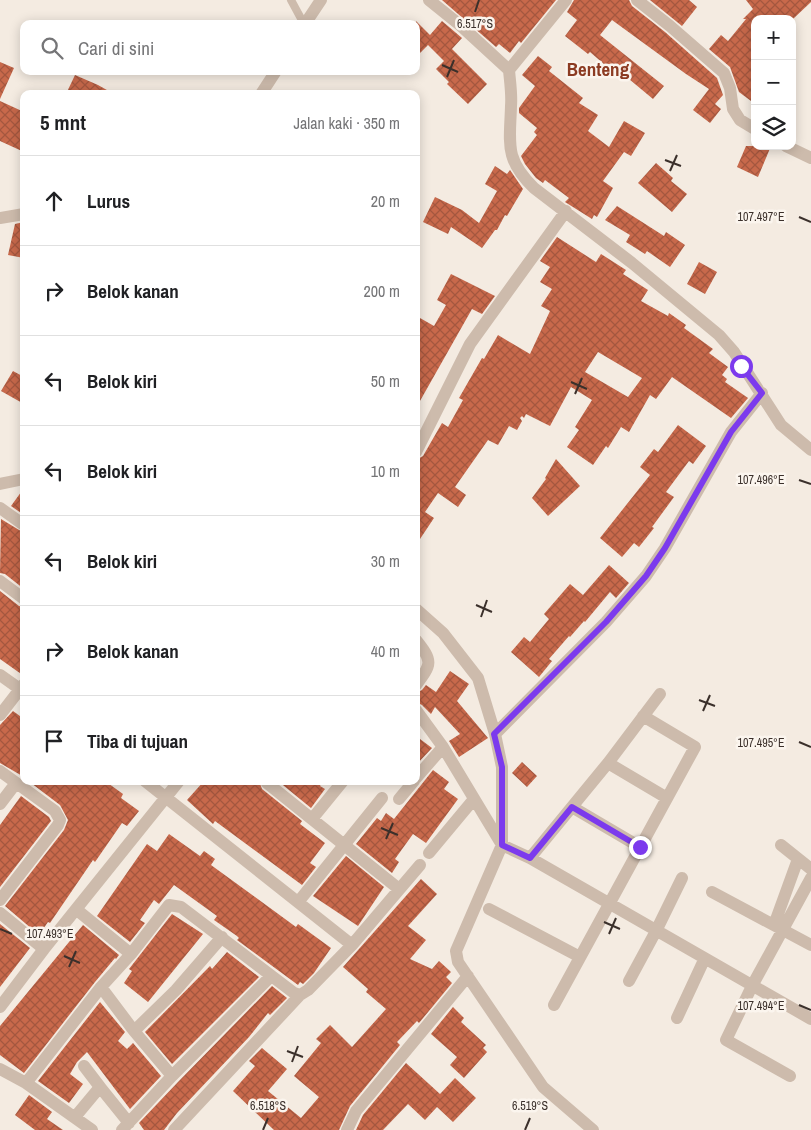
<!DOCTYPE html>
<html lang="id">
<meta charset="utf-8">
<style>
:root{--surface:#fff;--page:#f6f6f6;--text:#202124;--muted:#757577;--line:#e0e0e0}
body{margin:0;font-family:"Archivo Narrow",sans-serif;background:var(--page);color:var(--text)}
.controls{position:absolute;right:15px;top:15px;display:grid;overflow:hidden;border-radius:10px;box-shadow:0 2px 12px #0003}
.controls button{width:45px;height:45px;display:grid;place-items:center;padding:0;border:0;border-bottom:1px solid var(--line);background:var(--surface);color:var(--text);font:25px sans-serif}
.stop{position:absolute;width:15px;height:15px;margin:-11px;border:4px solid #7c3aed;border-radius:50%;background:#fff}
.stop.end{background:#7c3aed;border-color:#fff;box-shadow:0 1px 5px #0008}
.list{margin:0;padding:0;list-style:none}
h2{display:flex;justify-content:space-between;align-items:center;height:65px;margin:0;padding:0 20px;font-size:21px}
h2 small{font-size:16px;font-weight:400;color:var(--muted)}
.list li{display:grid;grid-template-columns:32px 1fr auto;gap:15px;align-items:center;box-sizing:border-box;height:90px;padding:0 20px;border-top:1px solid var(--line)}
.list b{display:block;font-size:19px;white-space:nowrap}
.list em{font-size:16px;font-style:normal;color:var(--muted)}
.icon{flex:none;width:28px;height:28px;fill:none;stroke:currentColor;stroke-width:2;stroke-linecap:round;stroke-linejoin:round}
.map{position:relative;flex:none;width:811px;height:1130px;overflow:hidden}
.search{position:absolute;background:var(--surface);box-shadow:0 2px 12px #0003;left:20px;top:20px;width:400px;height:55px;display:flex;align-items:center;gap:12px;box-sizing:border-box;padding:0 18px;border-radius:10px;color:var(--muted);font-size:19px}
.panel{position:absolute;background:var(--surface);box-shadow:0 2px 12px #0003;left:20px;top:90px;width:400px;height:695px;border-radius:10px}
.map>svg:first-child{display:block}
.building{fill:url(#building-cross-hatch);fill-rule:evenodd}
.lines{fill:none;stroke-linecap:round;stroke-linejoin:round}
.lane{stroke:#cdbbac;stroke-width:8}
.street{stroke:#cdbbac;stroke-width:12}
.route{stroke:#7c3aed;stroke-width:6}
.ticks{fill:none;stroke:#3b302b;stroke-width:2}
.labels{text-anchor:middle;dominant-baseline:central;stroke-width:5;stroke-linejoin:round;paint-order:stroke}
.quarter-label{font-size:19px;font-weight:bold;fill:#8c3b22;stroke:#fbf5ee}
.ticks-label{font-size:12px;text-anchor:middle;fill:#3b302b;stroke:#fbf5ee;stroke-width:5;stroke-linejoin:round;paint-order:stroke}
</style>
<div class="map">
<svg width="811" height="1130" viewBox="0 0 811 1130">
<defs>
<pattern id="building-cross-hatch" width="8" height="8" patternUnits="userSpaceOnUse" patternTransform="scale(1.25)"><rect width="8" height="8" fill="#c8694b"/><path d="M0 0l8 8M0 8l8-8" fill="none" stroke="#a4573f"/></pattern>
</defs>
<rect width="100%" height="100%" fill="#f4ebe1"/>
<!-- building -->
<path class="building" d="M442,0H556L521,43L519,41L510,53L499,44L496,47Z
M574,0H629L632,6L665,32L717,78L723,95L715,104L721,109L710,123L693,110L709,89L686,74L612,20L600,35L664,86L653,99L623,74L620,78L590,52L588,54L565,36L577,20L567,12Z
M650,0H689L697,7L682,26Z
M746,0H811V2L793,19H755V104L739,92L730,67L709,49L721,35L728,41L746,19H743L753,9Z
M416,21L430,35L442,21L462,38L452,49L487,84L468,104L447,84L449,82L436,69L444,61L428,45L416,57Z
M538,56L552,67L549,71L583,98L579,103L598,115L588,131L609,147L624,121L645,133L631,156L624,152L603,181L613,188L597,217L594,215L592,219L565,202L569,198L545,180L543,183L536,178L525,164L521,156L537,135L534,132L537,128L519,113V108L535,86L522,75Z
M0,62L14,68L0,99Z
M75,75L98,85L114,94H66Z
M0,101L24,112V152L0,141Z
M746,146H771L758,177L737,167Z
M656,163L673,178L671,181L687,194L672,212L638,183Z
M495,166L507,174L510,170L523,189L507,216L505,215L497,230H495L482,248L451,227L448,234L423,222L435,197L462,210L479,223L497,191L485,184Z
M617,206L664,236L666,232L685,245L670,267L647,251L645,254L626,242L630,235L605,220Z
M24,222V258L8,255L15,224Z
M557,237L596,262L601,254L626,270L623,274L648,290L641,301L668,316L669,313L686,325L684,328L713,349L709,353L728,367L722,375L727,379L725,382L748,398L731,418L672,377L656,399L650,395L629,432L621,427L608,448L606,446L593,465L567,447L579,430L575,427L592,400L571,387L550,426L526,414L524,418L522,416L520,418L522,421L517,430L509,426L498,445L488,440L455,487L466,495L458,507L438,493L425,512L434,518L416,545V460L423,456L442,423L448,427L463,400L459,398L482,358L484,359L498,335L530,354L550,311L541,306L552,289L540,282L550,267L540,261ZM598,352L642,378L628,397L585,372Z
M699,262L717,272L705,294L687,284Z
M451,274L495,296L482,314L472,309L416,408V325L420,318L434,326L446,305L437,300Z
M13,371L24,377V404L1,391Z
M678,425L706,446L693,464L689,461L666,492L674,497L652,527L654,528L639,547L634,543L622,557L600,538L650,475L640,467L654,449L658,452Z
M556,459L580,486L548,516L532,498L546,479L545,478Z
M24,488V515L11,506Z
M1,519L24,533V589L5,574L0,573Z
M609,565L629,583L616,598L610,592L585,622L584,621L570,637L569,636L549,659L552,661L539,677L511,652L524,637L530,642L549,619L544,614L570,584L583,595Z
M0,591L19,606L24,607V676L0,659Z
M450,671L469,684L457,701L488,738L459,757L449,741L460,734L435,707L431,714L422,705L416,702V693L422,690L426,685L436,692Z
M13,711L24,719V777L0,763V725Z
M416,736L432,748L416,765Z
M522,762L537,776L527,787L512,773Z
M433,770L449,782L444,789L458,799L426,843L413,834L395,859L399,862L392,873L356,844L377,818L381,821L386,813L394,819Z
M32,781H105L123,794L121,798L139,811L127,826L122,823L95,862L93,860L50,923L48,922L39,935L5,906L64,830L68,820L60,805L31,783Z
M204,781H259L262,789L302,821L300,824L325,843L310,863L316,867L302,885L215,821L213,824L187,800Z
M278,781H323L320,786L325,789L311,808Z
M21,796L49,817L51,821L0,887V825Z
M169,834L200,856L204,851L215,859L211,865L296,927L298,924L331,948L314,973L303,984L300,982L298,985L237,940L239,938L237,936L214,920L217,916L174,885L159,904L154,900L140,920L145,923L130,942L97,916L147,844L157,851Z
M346,856L384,887L358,926L313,896Z
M421,879L437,894L408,926L426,940L410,959L432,969L439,961L451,972L446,977L452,983L419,1023L417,1021L397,1042L400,1045L350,1106L339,1130H274L233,1091L255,1066L249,1061L262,1048L287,1069L268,1091L301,1118L319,1097L294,1076L321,1043L316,1039L330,1025L352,1047L386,1009L366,992L368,989L343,967Z
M172,914L203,934L148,1002L124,983L132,971L129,969Z
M0,924L30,948L0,987Z
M83,925L119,955L116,959L115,958L95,982L24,1073L0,1055V1026Z
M227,952L259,977L172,1064L145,1032L210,966L212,969Z
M272,986L287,998L270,1015L268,1013L249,1037L177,1113L164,1130H144L139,1123L178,1082Z
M100,1002L125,1032L118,1041L127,1049L133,1043L161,1076L130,1109L87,1052L77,1062L70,1074L83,1084L69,1103L38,1081Z
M453,1007L464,1018L461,1022L486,1045L483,1048L487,1052L464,1078L450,1065L457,1057L431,1034Z
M406,1063L440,1094L455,1078L476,1098L453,1122L437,1107L425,1120L408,1104L383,1130H356L363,1115Z
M29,1095L52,1112L47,1119L63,1130H35L15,1115Z"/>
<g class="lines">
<!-- lane -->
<path class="lane" d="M291,0L304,24"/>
<!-- street -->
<path class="street" d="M429,0L460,25L509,70C510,82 512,94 511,106C510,143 504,159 534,188L632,263L719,335L734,352L781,425L811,450
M637,0L670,26L724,73L730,88L733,109L740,120L755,129
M305,24L321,0
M509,70L566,0
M261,94L276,71
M786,146L811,158
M0,218L24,214
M416,452L470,344L566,211
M0,484L24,479
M0,508L24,525
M0,581L24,599
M416,609L443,633L478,678L495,734L502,767V845L530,858L811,1019
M416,640C433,661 432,664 416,685
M0,675L24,692
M416,710L443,747L502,845L456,951L458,962L543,1087L593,1130
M0,715L24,684
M495,734L606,622L646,576L665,548L731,432L762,393
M608,763L667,798
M0,771L55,811L60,820L58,825L0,900
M416,778L443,747
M145,781L352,945
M268,781L267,783L399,889
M399,799L414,781
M0,804L16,783
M572,807L640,847
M312,819L343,781
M781,845L811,869
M429,853L474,799
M530,858L608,763L660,694
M712,892L811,945
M299,901L382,798
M489,909L580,957
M77,910L131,954L169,905L181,907L294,993L300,995L308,990L352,945L420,865
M0,913L44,949
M774,925L798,859
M629,981L656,931L682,878
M101,987L134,1031
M554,1005L695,747L643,716
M0,1007L44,949L179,781
M677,1018L704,960
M84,1066L100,1087
M0,1069L26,1083L92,1130
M172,1076L134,1031L176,990L222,937
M790,1076L726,1040L752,986L811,878
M26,1083L101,987L131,954
M75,1117L100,1087L129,1123
M122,1130L172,1076L271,976
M174,1130L300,995
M347,1130L356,1111L468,976"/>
</g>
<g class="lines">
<!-- route -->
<path class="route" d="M640,847L572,807L530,858L502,845V767L494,734L606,622L646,576L665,548L731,432L762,393L741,366"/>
</g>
<!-- ticks -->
<path class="ticks" d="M475,12L479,0M442,65L458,72M447,77L454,60M665,160L681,166M670,171L677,155M799,217L811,222M571,382L587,389M575,394L582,378M799,480L811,484M476,605L492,612M481,617L487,600M699,700L715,706M703,711L710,695M799,742L811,747M381,828L398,835M386,839L393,823M604,922L620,929M0,929L12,934M609,934L616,918M64,956L80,963M69,967L76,951M799,1005L811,1010M287,1051L303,1057M292,1062L298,1046M263,1130L268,1118M525,1130L530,1118"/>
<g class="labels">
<!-- quarter labels -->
<g class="quarter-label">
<text x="598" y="69">Benteng</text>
</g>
</g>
<g class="ticks-label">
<text x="475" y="28">6.517°S</text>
<text x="761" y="221">107.497°E</text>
<text x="761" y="484">107.496°E</text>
<text x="761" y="747">107.495°E</text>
<text x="50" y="938">107.493°E</text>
<text x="761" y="1010">107.494°E</text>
<text x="268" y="1110">6.518°S</text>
<text x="530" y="1110">6.519°S</text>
</g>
</svg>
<div class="controls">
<button>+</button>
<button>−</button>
<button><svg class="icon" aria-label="layers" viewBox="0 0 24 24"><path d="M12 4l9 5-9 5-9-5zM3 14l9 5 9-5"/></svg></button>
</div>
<div class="stop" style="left:741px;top:366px"></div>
<div class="stop end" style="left:640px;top:847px"></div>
<div class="search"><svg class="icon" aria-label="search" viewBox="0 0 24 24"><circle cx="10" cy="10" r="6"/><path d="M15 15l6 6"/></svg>Cari di sini</div>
<section class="panel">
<h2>5 mnt<small>Jalan kaki · 350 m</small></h2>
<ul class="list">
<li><svg class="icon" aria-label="ahead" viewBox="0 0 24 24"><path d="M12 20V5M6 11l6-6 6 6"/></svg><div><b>Lurus</b></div><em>20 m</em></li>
<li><svg class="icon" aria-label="right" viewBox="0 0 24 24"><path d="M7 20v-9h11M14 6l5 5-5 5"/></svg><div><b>Belok kanan</b></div><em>200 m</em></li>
<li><svg class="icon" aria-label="left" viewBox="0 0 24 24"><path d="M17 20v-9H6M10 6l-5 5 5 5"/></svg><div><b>Belok kiri</b></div><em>50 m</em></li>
<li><svg class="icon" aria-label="left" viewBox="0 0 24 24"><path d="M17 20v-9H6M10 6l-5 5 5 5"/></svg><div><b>Belok kiri</b></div><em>10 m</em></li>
<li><svg class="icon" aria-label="left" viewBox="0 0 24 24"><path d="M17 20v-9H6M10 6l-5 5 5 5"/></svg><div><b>Belok kiri</b></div><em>30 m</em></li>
<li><svg class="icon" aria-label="right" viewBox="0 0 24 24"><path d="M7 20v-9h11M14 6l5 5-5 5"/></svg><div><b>Belok kanan</b></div><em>40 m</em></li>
<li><svg class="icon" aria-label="arrive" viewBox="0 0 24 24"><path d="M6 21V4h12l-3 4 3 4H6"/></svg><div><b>Tiba di tujuan</b></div></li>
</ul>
</section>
</div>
